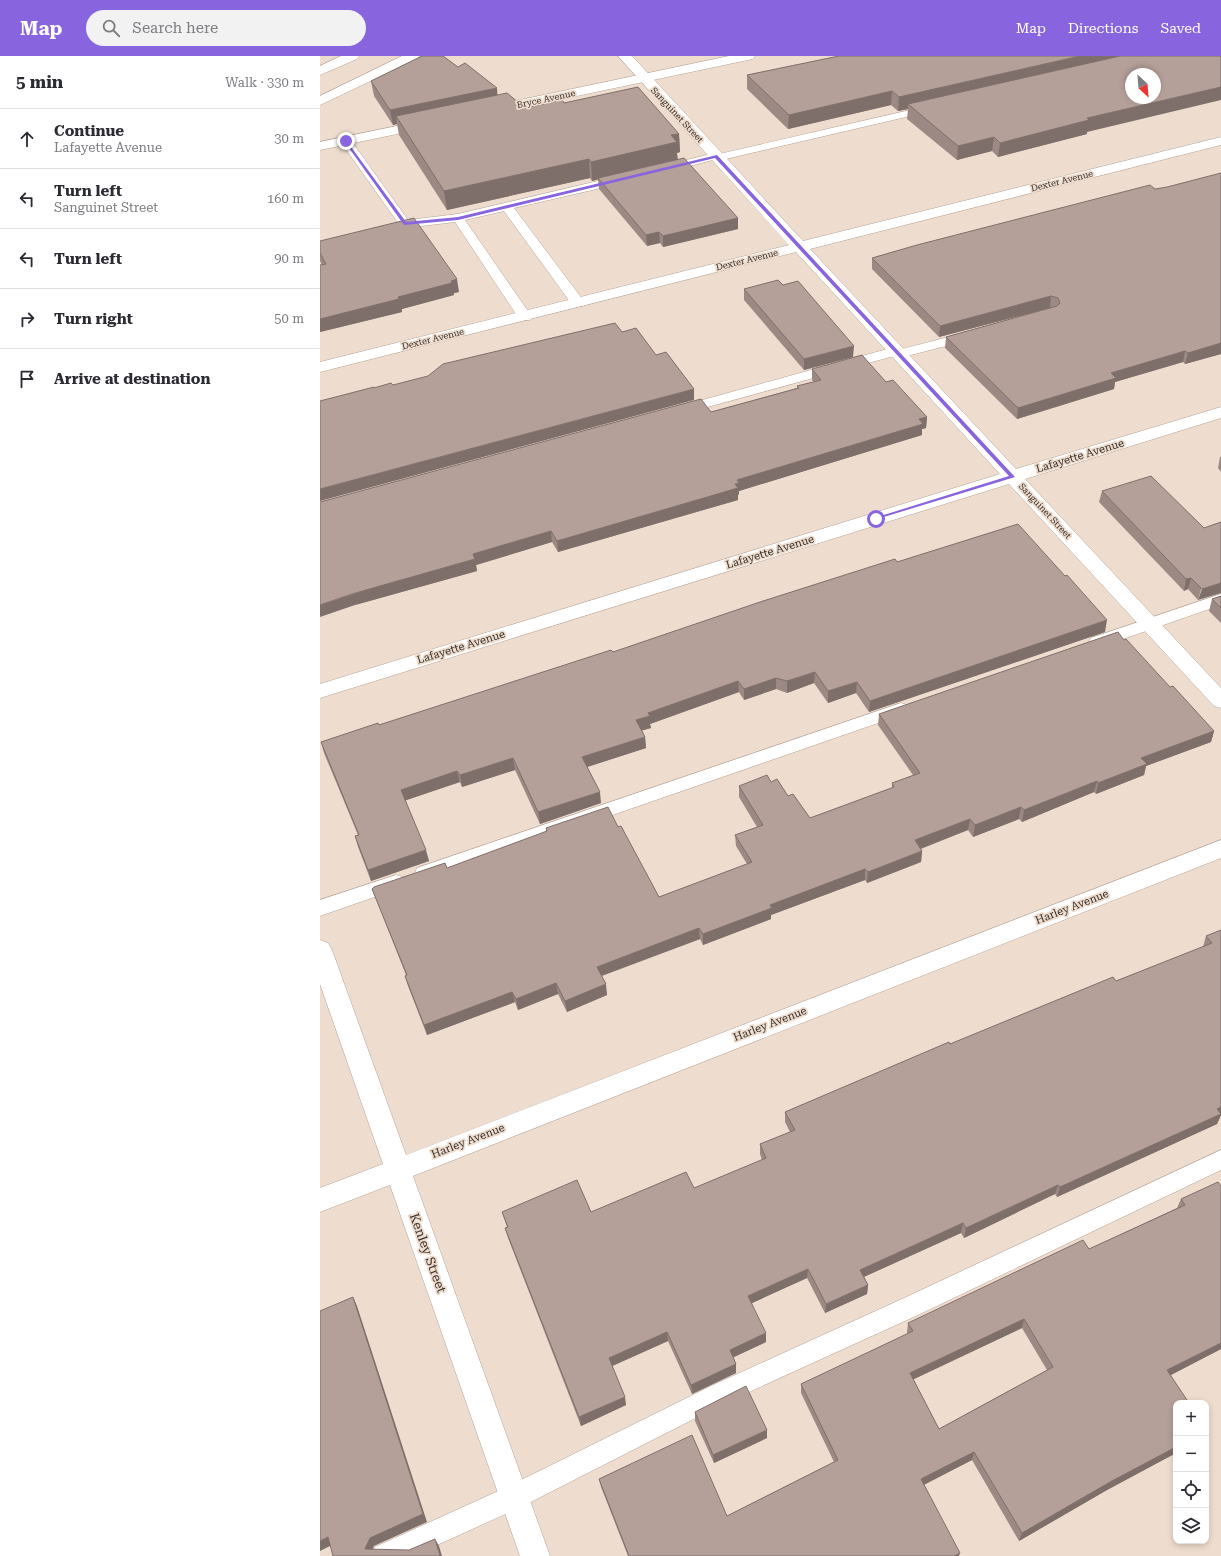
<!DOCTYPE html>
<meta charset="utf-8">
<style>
:root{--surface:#fff;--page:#f2f2f3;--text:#2b2b33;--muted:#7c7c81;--line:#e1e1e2;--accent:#8864df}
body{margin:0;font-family:"Roboto Serif",serif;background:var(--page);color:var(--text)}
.controls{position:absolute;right:12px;bottom:12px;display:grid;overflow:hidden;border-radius:8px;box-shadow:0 2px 6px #0003}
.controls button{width:36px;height:36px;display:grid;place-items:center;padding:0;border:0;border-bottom:1px solid var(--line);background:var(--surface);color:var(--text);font:20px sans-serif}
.compass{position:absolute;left:805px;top:12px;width:36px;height:36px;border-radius:50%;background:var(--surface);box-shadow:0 2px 6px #0003;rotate:154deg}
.stop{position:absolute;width:12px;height:12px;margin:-9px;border:3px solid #8864df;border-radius:50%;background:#fff}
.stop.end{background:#8864df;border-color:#fff;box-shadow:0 1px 4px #0008}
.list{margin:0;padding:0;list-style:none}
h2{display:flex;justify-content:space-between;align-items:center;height:52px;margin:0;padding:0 16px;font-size:17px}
h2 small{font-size:13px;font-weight:400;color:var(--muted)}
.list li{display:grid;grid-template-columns:26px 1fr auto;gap:12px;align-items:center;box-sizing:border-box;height:60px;padding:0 16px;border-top:1px solid var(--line)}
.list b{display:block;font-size:15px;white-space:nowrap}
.list p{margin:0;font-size:13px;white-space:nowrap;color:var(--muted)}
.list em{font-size:13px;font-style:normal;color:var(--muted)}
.icon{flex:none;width:22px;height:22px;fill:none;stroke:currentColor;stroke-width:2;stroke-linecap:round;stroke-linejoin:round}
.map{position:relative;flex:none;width:901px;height:1500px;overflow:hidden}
header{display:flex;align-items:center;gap:24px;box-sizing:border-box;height:56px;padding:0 20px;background:var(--accent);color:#fff}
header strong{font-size:19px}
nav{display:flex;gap:22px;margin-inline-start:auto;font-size:14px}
.search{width:280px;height:36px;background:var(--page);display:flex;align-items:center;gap:10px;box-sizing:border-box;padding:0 14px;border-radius:22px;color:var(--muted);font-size:15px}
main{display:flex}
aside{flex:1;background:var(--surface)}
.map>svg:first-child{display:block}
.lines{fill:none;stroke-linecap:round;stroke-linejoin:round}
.service-casing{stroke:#b3a395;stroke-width:1}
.minor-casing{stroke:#b3a395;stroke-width:1}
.tertiary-casing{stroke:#b3a395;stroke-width:1}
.secondary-casing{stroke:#b3a395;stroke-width:1}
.service{fill:#fff;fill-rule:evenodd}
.minor{fill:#fff;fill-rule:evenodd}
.tertiary{fill:#fff;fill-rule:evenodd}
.secondary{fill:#fff;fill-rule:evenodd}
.wall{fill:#9c8984;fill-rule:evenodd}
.shaded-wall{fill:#7f6f6b}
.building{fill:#b59f99;stroke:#7f6f6b;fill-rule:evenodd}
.route{fill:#8864df}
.labels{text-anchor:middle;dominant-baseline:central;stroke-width:3.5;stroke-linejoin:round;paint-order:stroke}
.far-street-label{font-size:9px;fill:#362f2a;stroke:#eeddce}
.street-label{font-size:11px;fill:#362f2a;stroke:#eeddce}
.near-street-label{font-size:13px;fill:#362f2a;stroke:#eeddce}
</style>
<header>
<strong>Map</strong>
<div class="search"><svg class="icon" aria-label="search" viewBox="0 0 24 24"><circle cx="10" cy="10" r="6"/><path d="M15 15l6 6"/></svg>Search here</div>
<nav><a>Map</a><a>Directions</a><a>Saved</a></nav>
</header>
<main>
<aside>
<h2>5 min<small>Walk · 330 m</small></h2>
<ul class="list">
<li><svg class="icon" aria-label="ahead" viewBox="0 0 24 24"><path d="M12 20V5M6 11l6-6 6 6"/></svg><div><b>Continue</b><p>Lafayette Avenue</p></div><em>30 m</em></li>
<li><svg class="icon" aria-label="left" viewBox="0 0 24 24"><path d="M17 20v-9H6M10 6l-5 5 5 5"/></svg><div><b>Turn left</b><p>Sanguinet Street</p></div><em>160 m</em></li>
<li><svg class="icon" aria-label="left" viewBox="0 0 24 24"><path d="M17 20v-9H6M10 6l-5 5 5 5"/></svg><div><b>Turn left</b></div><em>90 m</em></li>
<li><svg class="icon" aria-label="right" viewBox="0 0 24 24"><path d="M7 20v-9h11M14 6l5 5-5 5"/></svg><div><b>Turn right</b></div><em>50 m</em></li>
<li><svg class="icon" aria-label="arrive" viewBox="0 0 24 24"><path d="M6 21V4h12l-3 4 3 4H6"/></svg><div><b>Arrive at destination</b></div></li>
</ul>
</aside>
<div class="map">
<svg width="901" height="1500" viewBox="0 0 901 1500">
<rect width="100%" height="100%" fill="#eeddce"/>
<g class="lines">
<defs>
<path id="service" d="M612,49L616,50L618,52L616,54L397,105L393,104L346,116L342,114L340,112L342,110L395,97L399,98Z
M26,82L30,83L88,164L138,158L303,119L307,120L309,123L307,126L194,152L263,244L265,247L263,250H253L184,155L145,164L212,261L210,264H200L135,166L85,172L81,171L20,85L22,83Z
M648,276L653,277L655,280L653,283L579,302L574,300L362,358L357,357L355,354L357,351L571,292L576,291L582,293Z
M901,538V549L777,592L771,590L769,586L771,582Z
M581,647L587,649L590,653L587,657L111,822L104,824L97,822L95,817L97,812Z
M76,819L83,821L85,826L83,831L0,860V844Z
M901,1094V1114L598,1259L407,1346L203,1450L93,1500H51L55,1491L185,1432L391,1330L582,1243Z"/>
<path id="minor" d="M298,0H312L483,185L901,81V89L490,193L696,413L901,351V362L705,423L901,632V652L894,650L689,428L0,642V628L680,418L476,196L0,316V306L469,189Z
M901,784V802L93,1120L230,1500H200L70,1129L0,1156V1132L63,1108L0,928V884L8,887L12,894L86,1099Z"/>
<path id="tertiary" d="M409,0H435L433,3L428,4L171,58L166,57L164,54L166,51L171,50Z
M106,64L111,65L113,68L111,71L0,94V86Z"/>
<path id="secondary" d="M21,0H39L37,3L0,19V10Z
M82,0H99L97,3L0,49V40Z"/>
</defs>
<!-- service casing -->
<use href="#service" class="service-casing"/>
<!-- minor casing -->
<use href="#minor" class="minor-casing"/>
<!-- tertiary casing -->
<use href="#tertiary" class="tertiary-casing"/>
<!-- secondary casing -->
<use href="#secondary" class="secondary-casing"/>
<!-- service -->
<use href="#service" class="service"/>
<!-- minor -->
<use href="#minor" class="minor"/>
<!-- tertiary -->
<use href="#tertiary" class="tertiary"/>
<!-- secondary -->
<use href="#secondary" class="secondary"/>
</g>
<!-- wall -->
<path class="wall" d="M519,0L767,76V78L678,101L672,95L637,104L587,63L588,53L578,55L571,49L468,73L427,33V19Z
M51,25L177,39L205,52L244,47L359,78L360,96L357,97V103L418,162V173L343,191L340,187L327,190L279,133L278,123L272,125L270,122L127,154L79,79L77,68L73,69L54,40Z
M0,185L139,236L134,237V239L82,253V256L0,276V209H2L0,205Z
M597,189L901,298L865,308L863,306L795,326L794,333L697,363L625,292L626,281L731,252H730L619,281L552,213V202Z
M463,229L533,301L484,314L424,244V233Z
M492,313L566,326L607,361L606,372L602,373V379L419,435V438L418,439V444L238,496L232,486L156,509L157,515L35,549L391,356L477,332V330L494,326L492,324Z
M900,401H901V416L898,412Z
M782,435L884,472L901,466L878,544L868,533L864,535L779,446Z
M577,506L785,576L549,656L536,637L508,647L494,627L467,637L456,633L424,644L419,636L330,668L331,672L322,674L325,681L326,692L267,711L281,747L220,768L195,714L142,731L140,726L85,744L109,805L51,825L38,791L35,780L38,779L4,697L1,686L59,669L293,596Z
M901,540V567L889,555L892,543Z
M850,631L894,675L891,686L826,710L824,719L776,738L774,736L702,766L699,763L653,781L648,774L601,793L602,795L601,806L547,827L545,824L451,859V863L383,889L380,883L282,920L287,939L247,956L238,938L198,954L195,946L107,979L88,930L85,920L86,919L56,843L52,833L127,812L226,776V772L298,771L339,841L427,808L416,790L415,779L437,771L419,741V730L451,726L468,740L490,762L572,732V727L593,719L558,669L559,658Z
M901,874V1059L897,1068L737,1141L735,1138L644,1182L641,1177L544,1221L548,1229L547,1238L505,1257L487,1222L431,1247L446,1286L413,1301L416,1308V1317L372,1338L348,1285L292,1310L306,1349L261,1370L188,1182L185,1172L187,1171L182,1156H271L374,1132L442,1104L440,1098V1088L470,1076L465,1066V1056L630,988L796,925L883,891L886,880Z
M901,1130V1293L851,1319L856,1347V1397L787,1434L699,1485L652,1404L604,1428L639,1500H308L281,1431L279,1423L407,1460L514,1406L481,1337V1328L588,1278L587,1276L588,1267L769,1193L857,1152L861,1143ZM702,1272L727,1314L619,1373L593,1323Z
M375,1356L447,1374V1382L394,1407L375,1365Z"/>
<!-- shaded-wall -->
<path class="shaded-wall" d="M760,0H817L588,48V53L578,55L579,41Z
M901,31V44L767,76V78L678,101L680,87L767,62Z
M177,32L178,47L76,60L77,68L73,69L70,54Z
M572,35L571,49L468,73L469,59Z
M359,78L360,96L357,97L358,104L272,125L271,106L351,79Z
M674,81L672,95L637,104L638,90Z
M269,103L270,122L127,154L124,135Z
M418,162V173L343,191V180Z
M339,176L340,187L327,190L326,179Z
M137,223L139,236L134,237V239L82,253V256L0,276V263L78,241Z
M731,240L730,252L619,281L620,270Z
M901,287V298L865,308L868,297Z
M534,290L533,301L484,314V303Z
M865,295L863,306L795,326L794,333L697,363L698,352L791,317Z
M374,333V344L0,445V433Z
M607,361L606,372L602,373V379L419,435V438L418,439V444L238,496L237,485L415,428L417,424Z
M231,475L232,486L156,509L157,515L35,549L0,561V549L153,498Z
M871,522L868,533L864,535L866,523Z
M901,527V537L878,544L882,533Z
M787,564L785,576L549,656L550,645Z
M495,616L494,627L467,637V625Z
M456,622V633L424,644V633Z
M418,625L419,636L330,668L331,672L317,676L316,664L328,657Z
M537,626L536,637L508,647V635Z
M894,675L891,686L826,710L824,719L776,738L778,727L821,702Z
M325,681L326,692L264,712L262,701Z
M193,702L195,714L142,731L140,719Z
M137,715L140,726L84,745L81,734Z
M777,725L774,736L702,766L704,754Z
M280,736L281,747L220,768L218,756Z
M701,751L699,763L653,781L655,769Z
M650,763L648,774L594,795L595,784Z
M106,794L109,805L51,825L48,814Z
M602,795L601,806L547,827L548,816Z
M545,813V824L451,859V863L383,889V878L450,849Z
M379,872L380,883L278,921L277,911Z
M236,927L238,938L198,954L196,943Z
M286,928L287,939L247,956L245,945Z
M192,936L195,946L107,979L104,969Z
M901,1051V1059L897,1068L737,1141L740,1131Z
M738,1129L735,1138L644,1182L646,1172Z
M643,1167L641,1177L539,1223L540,1214Z
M488,1213L487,1222L428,1249V1240Z
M548,1229L547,1238L505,1257L506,1248Z
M33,1241L37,1250L107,1466L54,1490L50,1500L45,1493Z
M704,1263L702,1272L588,1326L590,1317Z
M347,1276L348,1285L290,1311L289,1302Z
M446,1277V1286L410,1303V1294Z
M901,1287V1293L843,1323L847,1314Z
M416,1308V1317L372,1338L371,1329Z
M305,1341L306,1349L261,1370L259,1361Z
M447,1374V1382L394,1407L393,1399Z
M856,1391V1397L787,1434L699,1485L702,1477L790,1426Z
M654,1396L652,1404L600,1431L601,1423Z
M8,1481L12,1489L0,1495V1485Z
M115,1483L119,1490L122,1500H120Z
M640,1497L639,1500H634Z"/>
<!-- building -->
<path class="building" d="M102,0H123L138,11L145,7L177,32L70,54L51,25Z
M519,0H760L579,41L572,35L469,59L427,19Z
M800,0H901V31L767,62L769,64L680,87L674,81L638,90L588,48ZM811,18H835V42H811Z
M318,31L359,78L351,79L357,86L271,106L269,103L124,135L76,60L187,37L205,52L242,44L244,47Z
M364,102L418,162L343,180L339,176L326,179L278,122Z
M901,117V287L868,297L865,295L791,317L796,322L698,352L626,281L737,250L740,247L738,242L731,240L620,270L552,202L597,189L830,129L835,133L847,131Z
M94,162L137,223L131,225L132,227L78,241L79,243L0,263V209L6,208L0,197V185Z
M458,224L463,229L478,225L534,290L484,303L424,233Z
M295,267L302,276L316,272L336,299L346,296L374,333L0,433V345L54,331V332L71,327L73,329L108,320L123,308Z
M542,299L566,326L573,324L607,361L599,363L603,368L417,424L419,427L415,428L418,432L237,485L231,475L153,498L155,503L32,538L0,549V446L381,343L391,356L479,332L477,330L501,324L492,313Z
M831,420L884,472L901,466V527L882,533L871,522L866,523L782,435Z
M698,468L745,520L747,519L787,564L550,645L537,626L508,635L495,616L467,625L456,622L424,633L418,625L328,657L330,660L316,664L325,681L262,701L280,736L218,756L193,702L140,719L137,715L81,734L106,794L48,814L35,780L39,779L1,686L58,667L59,669L291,594L293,596L440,546L575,503L577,506Z
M901,540V552L892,543Z
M798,576L804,584L806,583L850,631L853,630L894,675L821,702L827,708L778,727L777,725L704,754L701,751L655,769L650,763L595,784L602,795L548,816L545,813L450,849L452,852L383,878L379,872L277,911L286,928L245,945L236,927L196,943L192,936L104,969L85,920L87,919L52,833L54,831L125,807L127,812L227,775L226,772L288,751L298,771L301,770L339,841L432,806L415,779L443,769L419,730L447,719L451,726L457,723L468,740L473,738L490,762L574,731L572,727L600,717L559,658Z
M901,874V1051L897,1053L901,1058L740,1131L738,1129L646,1172L643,1167L540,1214L548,1229L506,1248L488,1213L428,1240L446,1277L410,1294L416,1308L371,1329L347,1276L289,1302L305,1341L259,1361L185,1172L188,1171L182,1156L257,1124L271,1156L366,1116L374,1132L446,1102L440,1088L475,1074L465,1056L629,986L630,988L793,921L796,925L892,887L886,880Z
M898,1126L901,1130V1287L847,1314L869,1347H856V1391L790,1426L702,1477L654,1396L601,1423L640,1497L634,1500H309L279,1423L372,1379L407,1460L518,1404L481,1328L593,1275L588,1267L763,1184L769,1193L865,1149L861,1143ZM704,1263L733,1311L619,1373L590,1317Z
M33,1241L103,1458L50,1482L45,1493L89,1494L115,1483L120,1500H13L8,1481L0,1485V1255Z
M426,1330L447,1374L393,1399L375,1356Z"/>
<!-- route -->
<path class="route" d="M26,84L86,166L138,161L397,99L695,421L554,464V462L689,420L395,102L138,164L84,169L24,85Z"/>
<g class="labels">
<!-- far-street labels -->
<g class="far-street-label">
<text transform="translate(226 43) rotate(-12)">Bryce Avenue</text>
<text transform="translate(357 59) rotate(47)">Sanguinet Street</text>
<text transform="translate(742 125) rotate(-14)">Dexter Avenue</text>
<text transform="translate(427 204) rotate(-14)">Dexter Avenue</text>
<text transform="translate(113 283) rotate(-14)">Dexter Avenue</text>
<text transform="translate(725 455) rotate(47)">Sanguinet Street</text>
</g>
<!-- street labels -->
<g class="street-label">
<text transform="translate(760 400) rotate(-17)">Lafayette Avenue</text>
<text transform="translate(450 496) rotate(-17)">Lafayette Avenue</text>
<text transform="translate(141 591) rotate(-17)">Lafayette Avenue</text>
<text transform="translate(752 851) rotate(-21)">Harley Avenue</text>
<text transform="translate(450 968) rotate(-21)">Harley Avenue</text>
<text transform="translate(148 1085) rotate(-21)">Harley Avenue</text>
</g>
<!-- near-street labels -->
<g class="near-street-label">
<text transform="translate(108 1197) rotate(70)">Kenley Street</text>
</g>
</g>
</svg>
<div class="controls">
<button>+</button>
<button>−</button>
<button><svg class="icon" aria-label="locate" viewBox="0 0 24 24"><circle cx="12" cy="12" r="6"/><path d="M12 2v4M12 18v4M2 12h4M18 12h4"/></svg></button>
<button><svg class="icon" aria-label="layers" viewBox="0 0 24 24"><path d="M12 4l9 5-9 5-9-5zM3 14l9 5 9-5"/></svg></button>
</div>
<svg class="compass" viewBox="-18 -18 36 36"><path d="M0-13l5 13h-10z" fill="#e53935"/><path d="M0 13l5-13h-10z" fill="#7c7c81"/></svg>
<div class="stop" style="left:556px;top:463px"></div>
<div class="stop end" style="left:26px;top:85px"></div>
</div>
</main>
